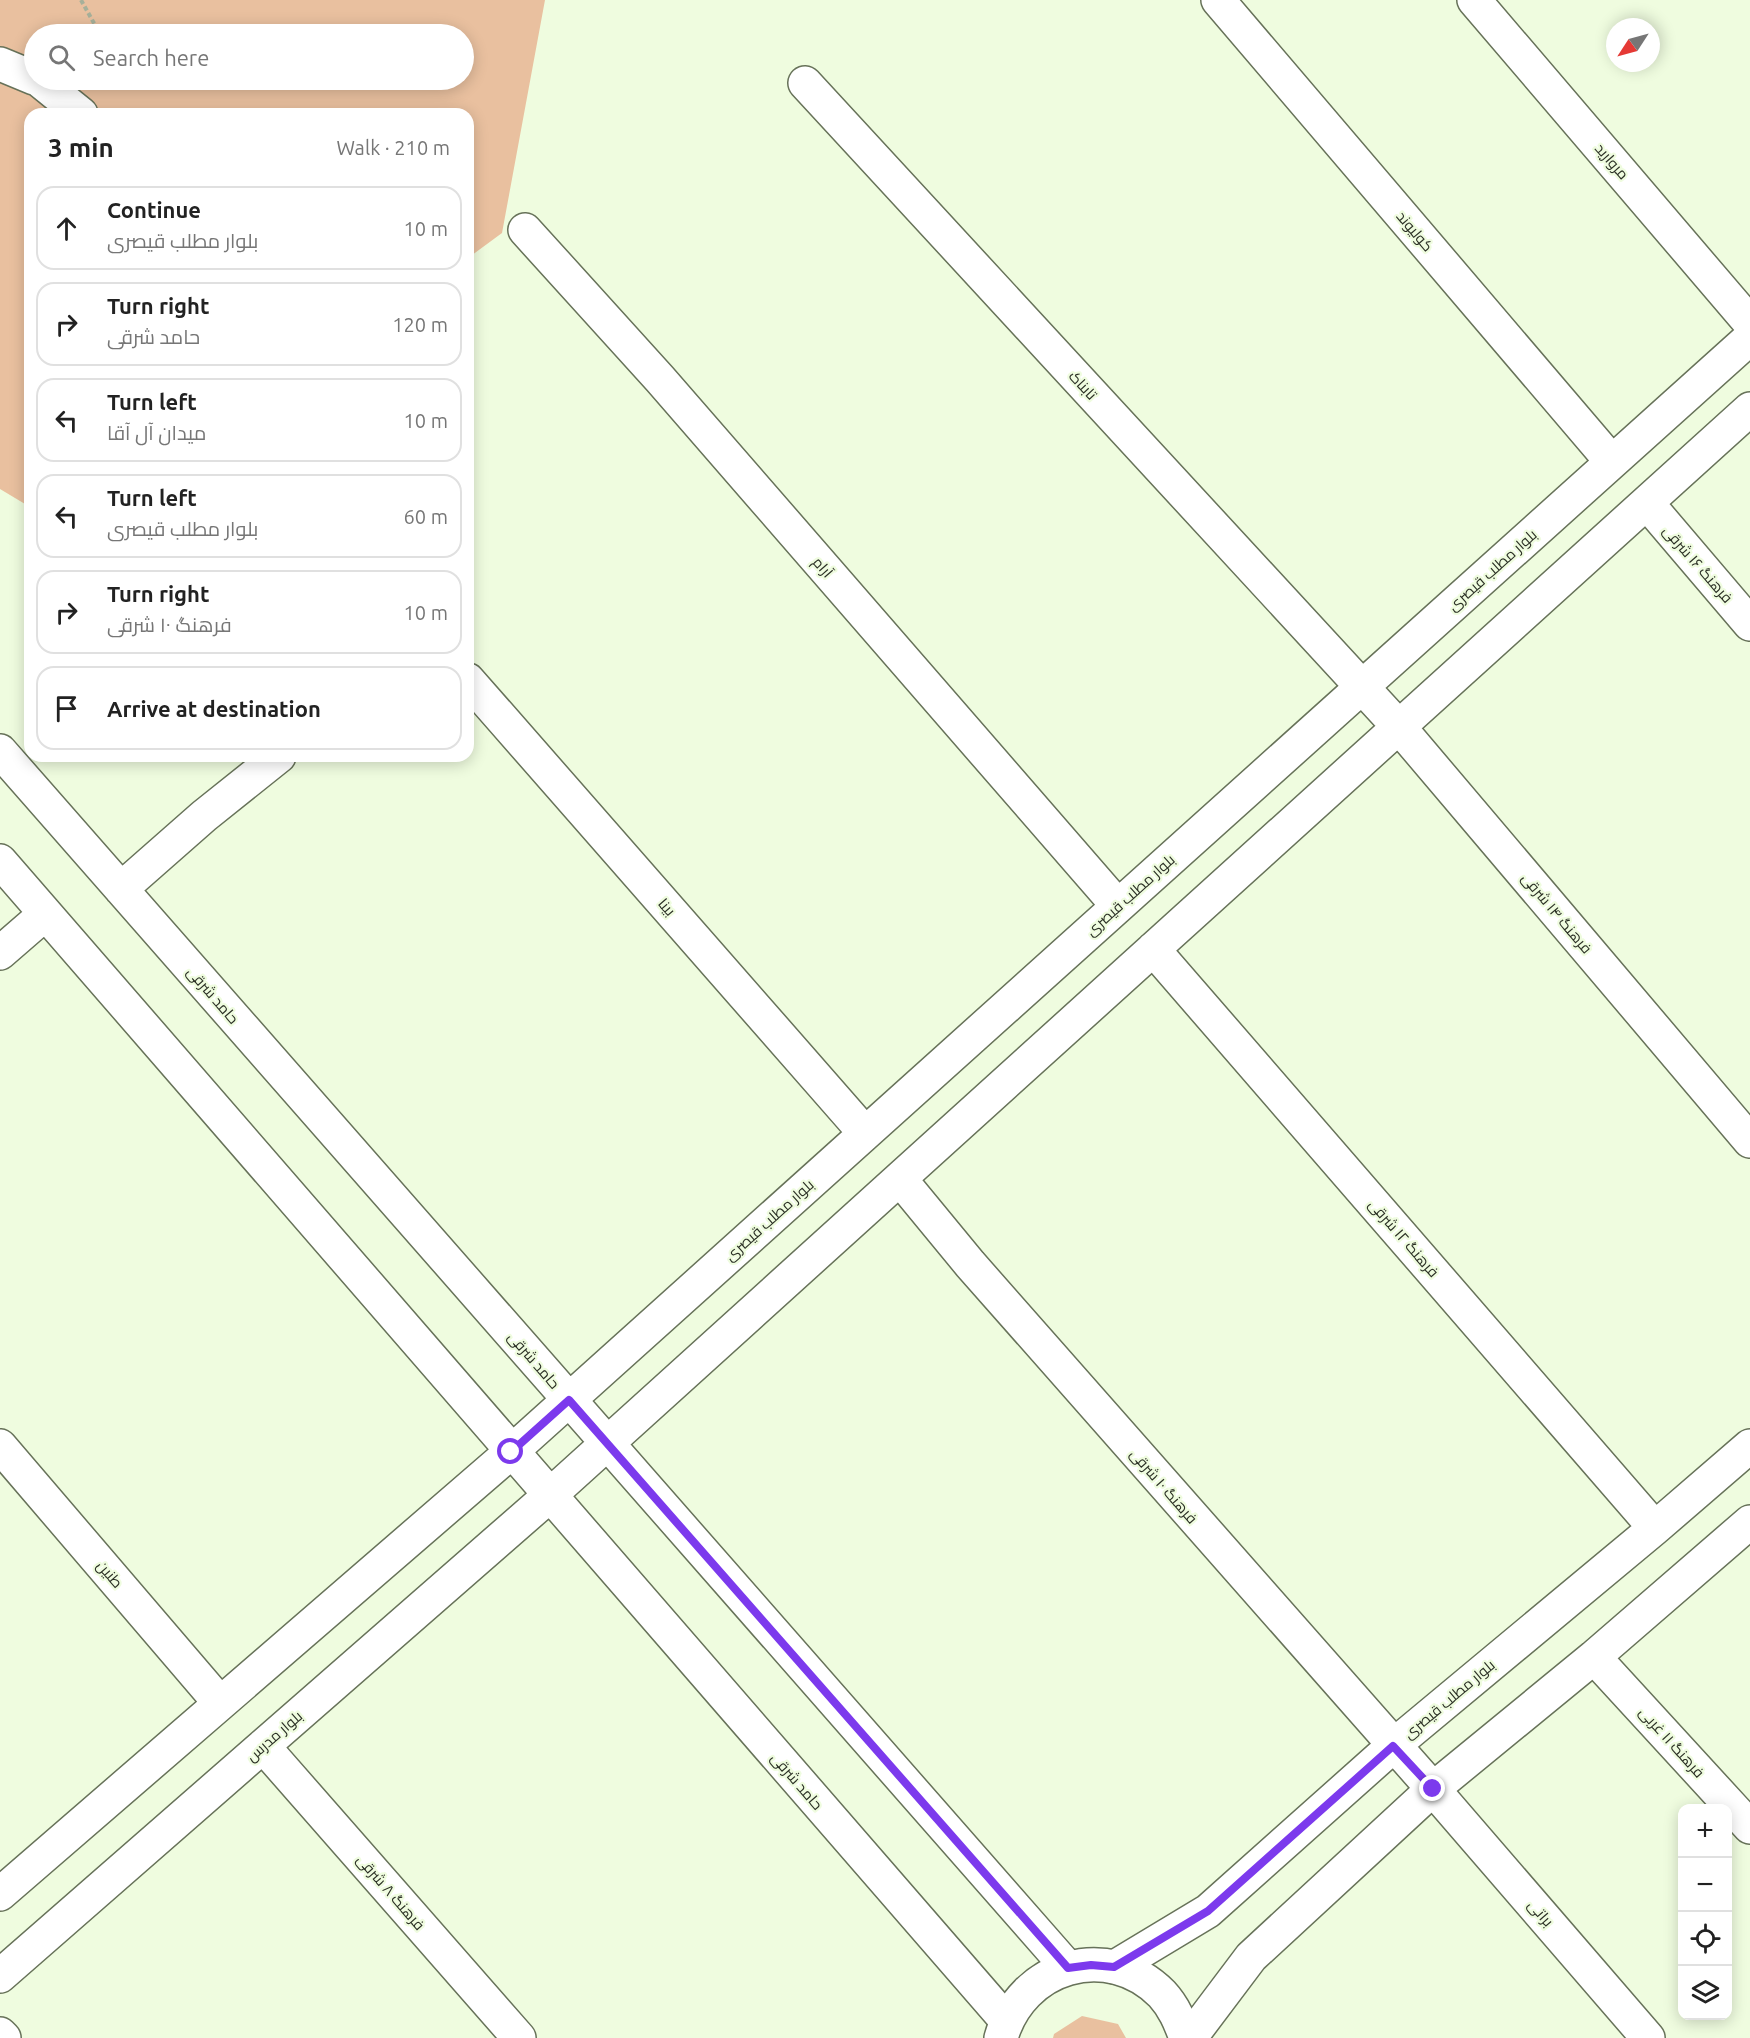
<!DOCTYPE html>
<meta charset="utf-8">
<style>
:root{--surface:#fff;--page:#f6f6f6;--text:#222;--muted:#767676;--line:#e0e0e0}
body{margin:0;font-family:Ubuntu,Cairo,sans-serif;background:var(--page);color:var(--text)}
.controls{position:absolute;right:18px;bottom:18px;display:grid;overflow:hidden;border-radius:12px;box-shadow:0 3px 15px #0003}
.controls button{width:54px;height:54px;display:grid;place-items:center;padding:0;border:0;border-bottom:2px solid var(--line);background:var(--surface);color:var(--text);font:30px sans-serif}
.compass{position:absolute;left:1606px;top:18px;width:54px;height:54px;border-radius:50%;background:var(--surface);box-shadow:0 3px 15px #0003;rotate:234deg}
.stop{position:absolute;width:18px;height:18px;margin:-14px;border:4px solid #7c3aed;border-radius:50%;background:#fff}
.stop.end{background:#7c3aed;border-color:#fff;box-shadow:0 2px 6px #0008}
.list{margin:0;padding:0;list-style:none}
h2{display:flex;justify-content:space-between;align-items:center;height:78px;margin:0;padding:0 24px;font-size:26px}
h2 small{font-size:20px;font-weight:400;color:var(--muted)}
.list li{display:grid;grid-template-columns:39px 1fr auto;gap:18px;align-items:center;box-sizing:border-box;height:84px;margin:0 12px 12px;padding:0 12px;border:2px solid var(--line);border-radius:18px}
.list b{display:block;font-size:22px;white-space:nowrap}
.list p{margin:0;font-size:20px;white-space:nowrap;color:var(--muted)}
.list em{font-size:20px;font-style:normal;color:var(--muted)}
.icon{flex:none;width:33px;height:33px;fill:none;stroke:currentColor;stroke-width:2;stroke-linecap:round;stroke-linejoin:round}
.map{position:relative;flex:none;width:1750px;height:2038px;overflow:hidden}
.search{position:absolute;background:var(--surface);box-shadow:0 3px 15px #0003;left:24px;top:24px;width:450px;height:66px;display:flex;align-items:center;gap:15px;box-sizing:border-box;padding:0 21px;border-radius:33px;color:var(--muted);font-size:22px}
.panel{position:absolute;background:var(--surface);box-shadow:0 3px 15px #0003;left:24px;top:108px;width:450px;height:654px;border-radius:18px}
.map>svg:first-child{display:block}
.green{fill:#e9c09f;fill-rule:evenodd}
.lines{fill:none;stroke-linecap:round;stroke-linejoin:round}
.street-casing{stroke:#677259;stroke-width:36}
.secondary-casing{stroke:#677259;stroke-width:36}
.path{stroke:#a6b09a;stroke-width:4;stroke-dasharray:4.5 3;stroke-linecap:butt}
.street{stroke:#fff;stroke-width:33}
.secondary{stroke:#fff;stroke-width:33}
.route{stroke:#7c3aed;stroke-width:8}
.labels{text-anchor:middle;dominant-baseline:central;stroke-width:4.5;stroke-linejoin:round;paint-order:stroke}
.street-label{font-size:15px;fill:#2b3025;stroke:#effcdf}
</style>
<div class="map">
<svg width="1750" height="2038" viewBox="0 0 1750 2038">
<rect width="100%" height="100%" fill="#effcdf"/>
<!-- green -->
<path class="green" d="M0,0H545L502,233L468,258V114H30V507L0,489ZM34,34H464V80H34Z
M1082,2016L1118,2024L1126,2038H1053L1054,2034Z"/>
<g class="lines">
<defs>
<path id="street" d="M1218,0L1612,462
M1474,0L1750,323
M0,64L34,78
M39,80L81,114
M805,83L1399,727L1750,1141
M525,230L660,379L1118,906
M1647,503L1750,624
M468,680L865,1133
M0,751L1068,1968
M0,861L1006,2020
M121,889L204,816L279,756
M1153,949L1655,1528
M0,953L45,914
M900,1179L970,1264L1433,1789L1648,2038
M0,1446L220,1703
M1594,1657L1750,1827
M263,1746L519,2038
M0,1894L511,1452L1750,338
M1115,1967L1208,1911L1393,1746L1655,1528L1750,1446
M0,1976L549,1496L1750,409
M0,2034L4,2038
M1190,2038L1251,1957L1433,1789L1594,1657L1750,1522"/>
<path id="secondary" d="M1001,2038C1021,1966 1107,1939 1162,1994C1174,2007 1180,2022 1186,2038"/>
</defs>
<!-- street casing -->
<use href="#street" class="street-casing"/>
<!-- secondary casing -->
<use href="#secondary" class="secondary-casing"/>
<!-- path -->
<path class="path" d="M81,0L100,34"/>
<!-- street -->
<use href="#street" class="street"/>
<!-- secondary -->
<use href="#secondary" class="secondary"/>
</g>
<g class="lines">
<!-- route -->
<path class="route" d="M511,1452L569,1400L1068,1968L1091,1965L1114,1967L1208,1911L1393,1746L1433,1789"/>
</g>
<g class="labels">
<!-- street labels -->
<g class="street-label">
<text transform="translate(1612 161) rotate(49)">مروارید</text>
<text transform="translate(1415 231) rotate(50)">کولیوند</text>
<text transform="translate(1083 385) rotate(47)">تابناک</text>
<text transform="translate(1698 564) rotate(49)">فرهنگ ۱۶ شرقی</text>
<text transform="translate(823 567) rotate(49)">آرام</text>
<text transform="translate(1492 570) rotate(-42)">بلوار مطلب قیصری</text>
<text transform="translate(1130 895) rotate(-42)">بلوار مطلب قیصری</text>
<text transform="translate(667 907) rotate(49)">بینا</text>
<text transform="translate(1557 913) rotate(50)">فرهنگ ۱۴ شرقی</text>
<text transform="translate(213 995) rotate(49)">حامد شرقی</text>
<text transform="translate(769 1220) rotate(-42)">بلوار مطلب قیصری</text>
<text transform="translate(1404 1238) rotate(49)">فرهنگ ۱۲ شرقی</text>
<text transform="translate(534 1360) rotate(49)">حامد شرقی</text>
<text transform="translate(1164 1486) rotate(49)">فرهنگ ۱۰ شرقی</text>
<text transform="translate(110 1574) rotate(49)">طنین</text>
<text transform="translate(1449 1699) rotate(-40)">بلوار مطلب قیصری</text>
<text transform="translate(274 1736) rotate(-41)">بلوار مدرس</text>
<text transform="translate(1672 1742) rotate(48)">فرهنگ ۱۱ غربی</text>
<text transform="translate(797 1781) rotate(49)">حامد شرقی</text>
<text transform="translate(391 1892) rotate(49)">فرهنگ ۸ شرقی</text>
<text transform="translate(1541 1913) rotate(49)">براتی</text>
</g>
</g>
</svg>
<div class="controls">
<button>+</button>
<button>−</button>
<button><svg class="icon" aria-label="locate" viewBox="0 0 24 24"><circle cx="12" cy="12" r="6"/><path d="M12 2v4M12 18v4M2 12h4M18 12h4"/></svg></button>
<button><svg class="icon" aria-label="layers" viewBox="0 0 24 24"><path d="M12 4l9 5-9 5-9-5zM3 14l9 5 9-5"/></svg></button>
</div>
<svg class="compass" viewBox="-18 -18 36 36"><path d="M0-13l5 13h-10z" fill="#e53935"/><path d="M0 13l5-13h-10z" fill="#767676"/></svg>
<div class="stop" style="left:511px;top:1452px"></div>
<div class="stop end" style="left:1433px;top:1789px"></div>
<div class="search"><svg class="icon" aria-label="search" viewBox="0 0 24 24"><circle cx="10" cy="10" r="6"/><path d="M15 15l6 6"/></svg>Search here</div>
<section class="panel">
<h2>3 min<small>Walk · 210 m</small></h2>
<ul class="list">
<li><svg class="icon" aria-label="ahead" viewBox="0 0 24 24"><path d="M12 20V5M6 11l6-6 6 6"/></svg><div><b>Continue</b><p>بلوار مطلب قیصری</p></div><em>10 m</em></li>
<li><svg class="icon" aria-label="right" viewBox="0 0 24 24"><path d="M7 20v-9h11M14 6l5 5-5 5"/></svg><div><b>Turn right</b><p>حامد شرقی</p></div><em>120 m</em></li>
<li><svg class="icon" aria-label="left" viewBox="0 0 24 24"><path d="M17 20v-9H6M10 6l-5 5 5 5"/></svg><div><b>Turn left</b><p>میدان آل آقا</p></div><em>10 m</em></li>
<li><svg class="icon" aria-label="left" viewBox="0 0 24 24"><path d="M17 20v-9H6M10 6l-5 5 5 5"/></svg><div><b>Turn left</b><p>بلوار مطلب قیصری</p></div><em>60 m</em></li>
<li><svg class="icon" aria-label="right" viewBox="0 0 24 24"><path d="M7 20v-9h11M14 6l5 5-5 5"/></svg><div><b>Turn right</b><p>فرهنگ ۱۰ شرقی</p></div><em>10 m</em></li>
<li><svg class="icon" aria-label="arrive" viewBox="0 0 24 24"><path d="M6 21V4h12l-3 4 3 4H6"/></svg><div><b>Arrive at destination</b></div></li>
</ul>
</section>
</div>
